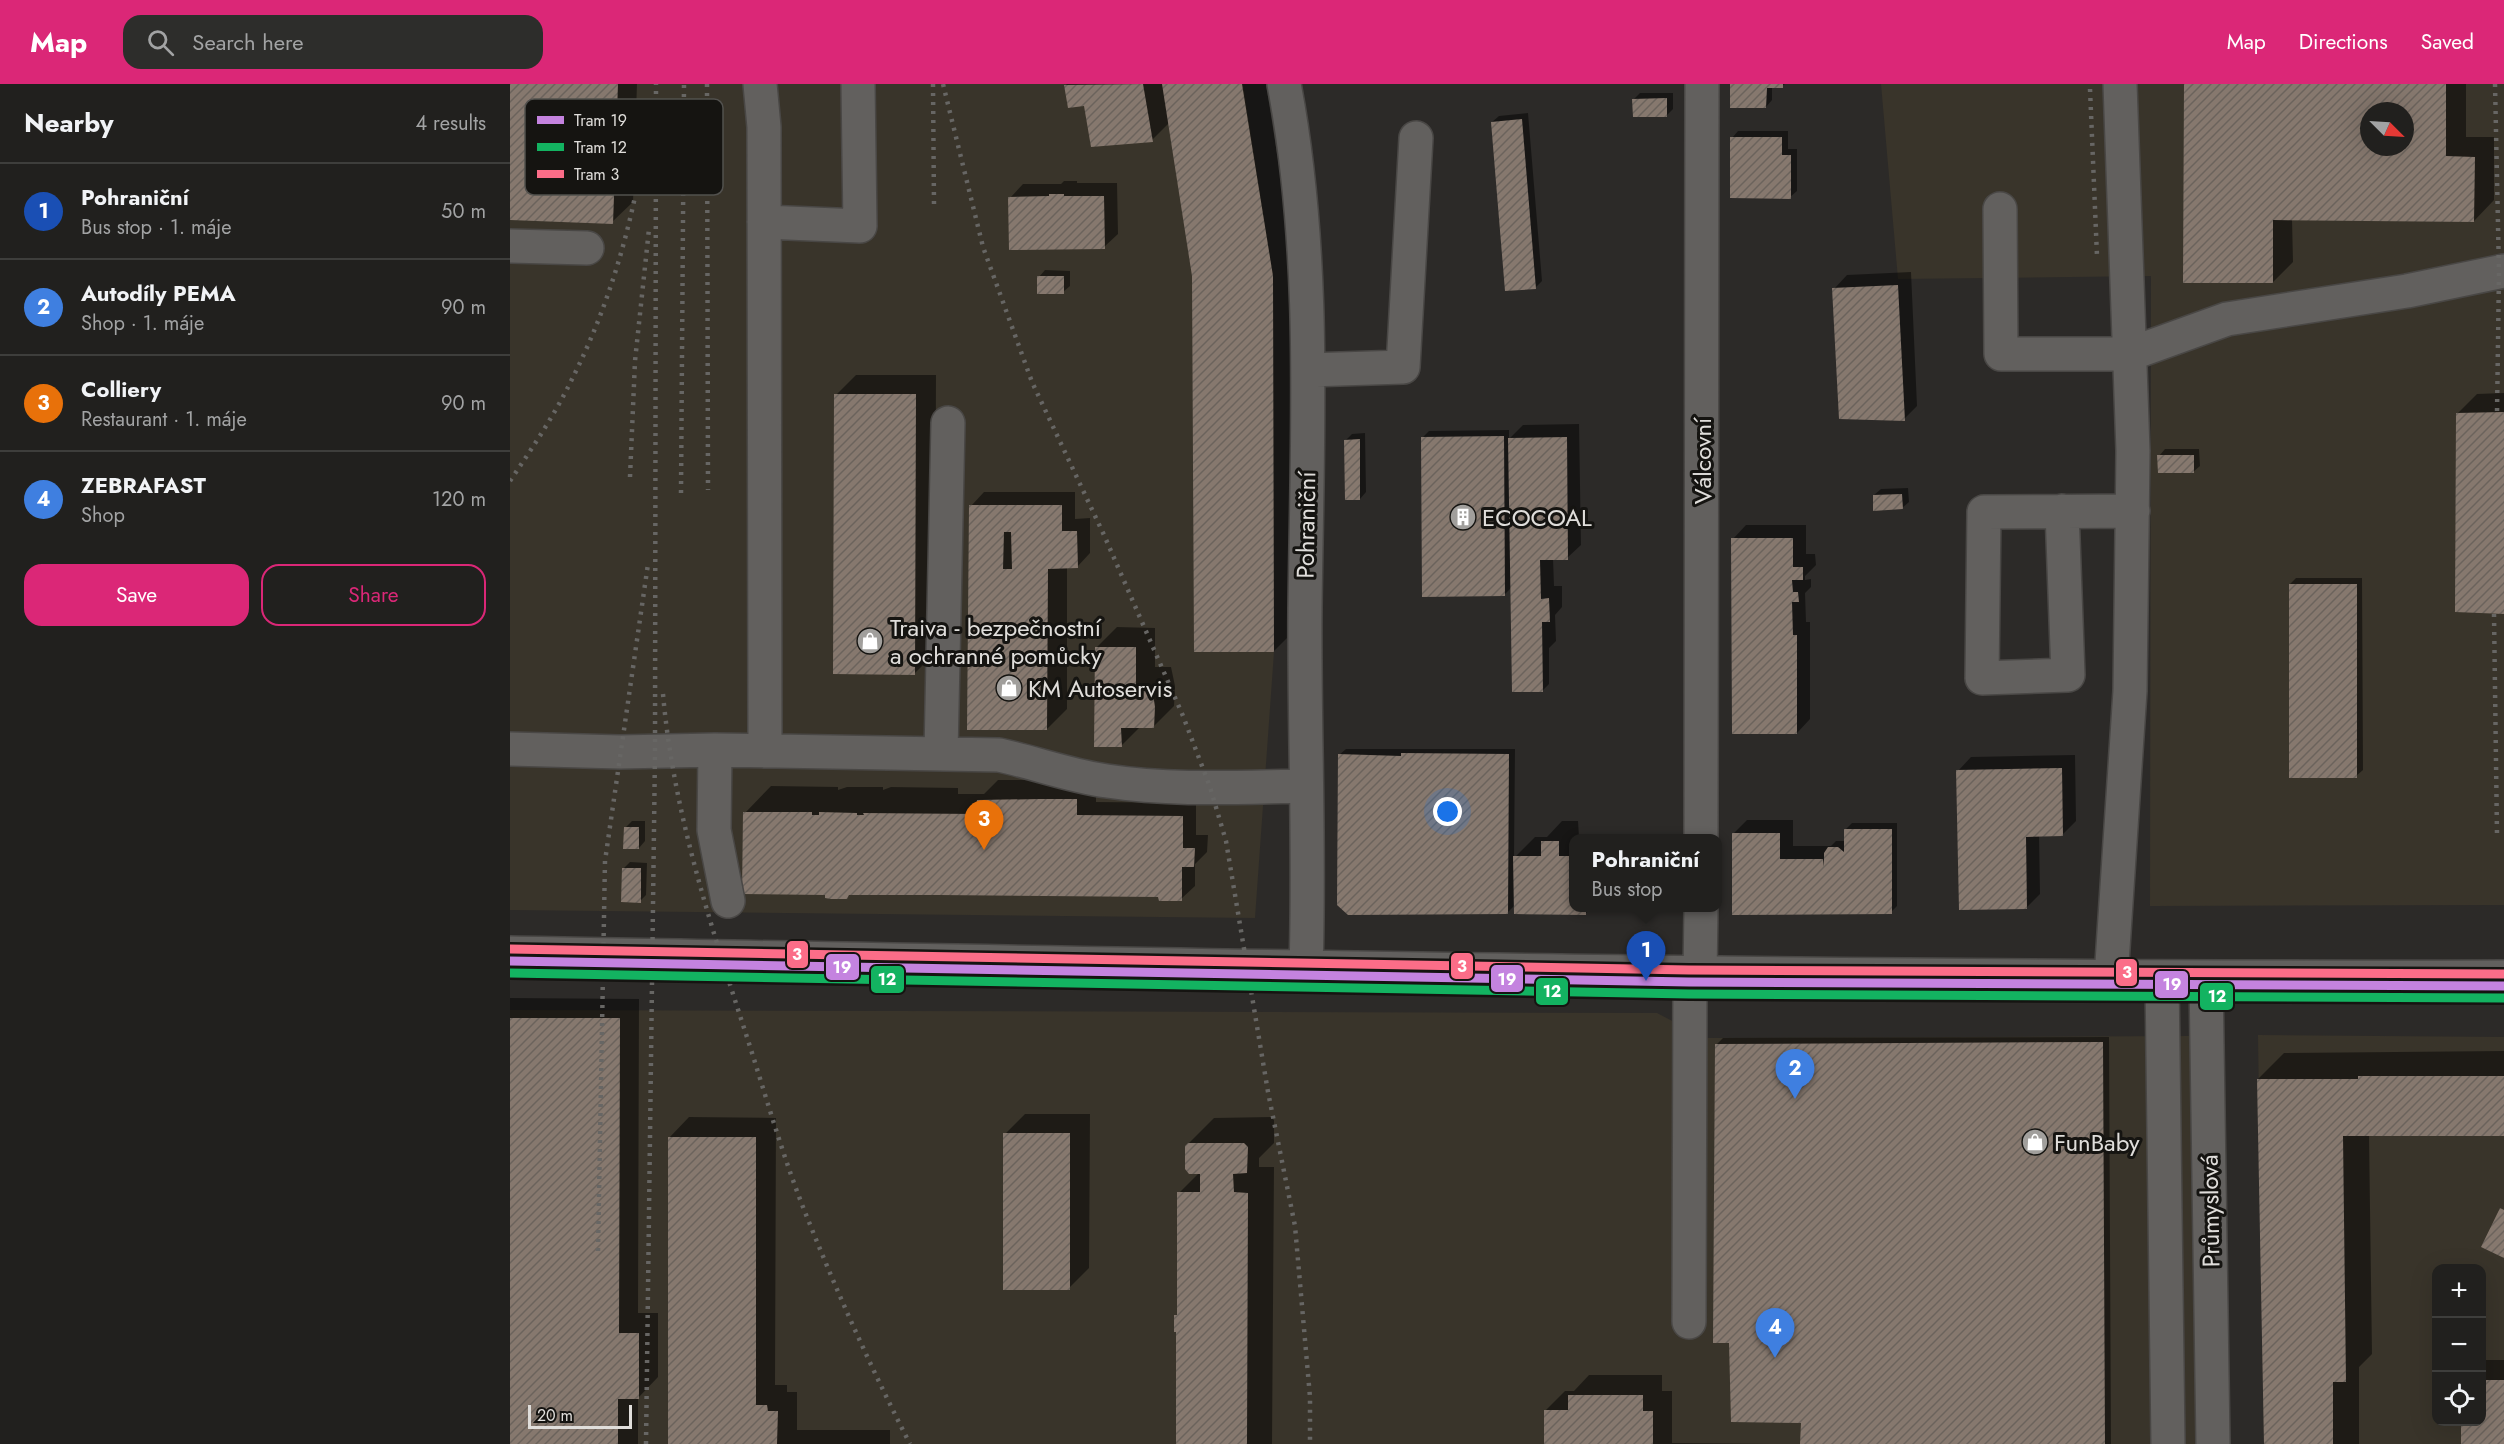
<!DOCTYPE html>
<meta charset="utf-8">
<style>
:root{--surface:#21201e;--page:#2d2d2b;--text:#f1f3f6;--muted:#a2a3a4;--line:#3e3e3c;--accent:#db2777}
body{margin:0;font-family:Jost,sans-serif;background:var(--page);color:var(--text)}
.controls{position:absolute;right:18px;bottom:18px;display:grid;overflow:hidden;border-radius:12px;box-shadow:0 6px 24px #0002}
.controls button{width:54px;height:54px;display:grid;place-items:center;padding:0;border:0;border-bottom:2px solid var(--line);background:var(--surface);color:var(--text);font:30px sans-serif}
.compass{position:absolute;left:1850px;top:18px;width:54px;height:54px;border-radius:50%;background:var(--surface);box-shadow:0 6px 24px #0002;rotate:114deg}
.scale{position:absolute;left:18px;bottom:15px;width:104px;box-sizing:border-box;padding-left:6px;border:3px solid #e0dedb;border-top:0;font-size:16px;line-height:21px;white-space:nowrap;color:#e0dedb;-webkit-text-stroke:4px #151411;paint-order:stroke}
.you{position:absolute;left:938px;top:728px;width:21px;height:21px;margin:-15px;border:4px solid #fff;border-radius:50%;background:#1a73e8;box-shadow:0 0 0 9px #1a73e833}
.badge{display:grid;place-items:center;width:39px;height:39px;border-radius:50%;background:var(--accent);color:#fff;font-size:20px;font-weight:700}
.pin{position:absolute;translate:-50% -50px;filter:drop-shadow(0 2px 3px #0008)}
.pin::after{content:'';position:absolute;top:32px;width:21px;height:18px;background:inherit;clip-path:polygon(0 0,100% 0,50% 100%)}
.popup{position:absolute;left:1059px;top:750px;width:153px;height:78px;box-sizing:border-box;display:grid;place-content:center;border-radius:12px;background:var(--surface);filter:drop-shadow(0 2px 4px #0005);font-size:20px;white-space:nowrap;color:var(--muted)}
.popup b{font-size:22px;color:var(--text)}
.popup::after{content:'';position:absolute;left:50%;top:100%;margin-left:-12px;border:12px solid transparent;border-top-color:var(--surface)}
.list{margin:0;padding:0;list-style:none}
h2{display:flex;justify-content:space-between;align-items:center;height:78px;margin:0;padding:0 24px;font-size:26px}
h2 small{font-size:20px;font-weight:400;color:var(--muted)}
.list li{display:grid;grid-template-columns:39px 1fr auto;gap:18px;align-items:center;box-sizing:border-box;height:96px;padding:0 24px;border-top:2px solid var(--line)}
.list b{display:block;font-size:22px;white-space:nowrap}
.list p{margin:0;font-size:20px;white-space:nowrap;color:var(--muted)}
.list em{font-size:20px;font-style:normal;color:var(--muted)}
.actions{display:flex;gap:12px;padding:18px 24px}
.actions a{flex:1;padding:14px 0;border:2px solid var(--accent);border-radius:18px;text-align:center;font-size:21px;color:var(--accent)}
.actions .main{background:var(--accent);color:#fff}
.icon{flex:none;width:33px;height:33px;fill:none;stroke:currentColor;stroke-width:2;stroke-linecap:round;stroke-linejoin:round}
.map{position:relative;flex:none;width:1994px;height:1360px;overflow:hidden}
header{display:flex;align-items:center;gap:36px;box-sizing:border-box;height:84px;padding:0 30px;background:var(--accent);color:#fff}
header strong{font-size:28px}
nav{display:flex;gap:33px;margin-inline-start:auto;font-size:21px}
.search{width:420px;height:54px;background:var(--page);display:flex;align-items:center;gap:15px;box-sizing:border-box;padding:0 21px;border-radius:18px;color:var(--muted);font-size:22px}
main{display:flex}
aside{flex:1;background:var(--surface)}
.map>svg:first-child{display:block}
.built{fill:#39342a;fill-rule:evenodd}
.shadow{fill:#0007;fill-rule:evenodd}
.building{fill:url(#building-hatch);fill-rule:evenodd}
.lines{fill:none;stroke-linecap:round;stroke-linejoin:round}
.minor-casing{stroke:#494745;stroke-width:36}
.minor{stroke:#62605e;stroke-width:33}
.rail{stroke:#676664;stroke-width:4.5;stroke-dasharray:3 6;stroke-linecap:butt}
.tram-1-casing{stroke:#151411;stroke-width:14}
.tram-2-casing{stroke:#151411;stroke-width:14}
.tram-3-casing{stroke:#151411;stroke-width:14}
.tram-1{stroke:#c483df;stroke-width:9}
.tram-2{stroke:#13b361;stroke-width:9}
.tram-3{stroke:#fb6d88;stroke-width:9}
.labels{text-anchor:middle;dominant-baseline:central;stroke-width:6;stroke-linejoin:round;paint-order:stroke}
.street-label{font-size:24px;fill:#e0dedb;stroke:#151411}
.poi-label{font-size:24px;fill:#e0dedb;stroke:#151411;text-anchor:start}
.key{fill:#151411;stroke:#52514e;stroke-width:1.5}
.key-label{font-size:16px;fill:#e0dedb}
.line-badge{stroke:#151411;stroke-width:2}
.badge-label{font-size:16px;text-anchor:middle;font-weight:bold;fill:#fff}
</style>
<header>
<strong>Map</strong>
<div class="search"><svg class="icon" aria-label="search" viewBox="0 0 24 24"><circle cx="10" cy="10" r="6"/><path d="M15 15l6 6"/></svg>Search here</div>
<nav><a>Map</a><a>Directions</a><a>Saved</a></nav>
</header>
<main>
<aside>
<h2>Nearby<small>4 results</small></h2>
<ul class="list">
<li><span class="badge" style="background:#1a4fb4">1</span><div><b>Pohraniční</b><p>Bus stop · 1. máje</p></div><em>50 m</em></li>
<li><span class="badge" style="background:#3f7fe0">2</span><div><b>Autodíly PEMA</b><p>Shop · 1. máje</p></div><em>90 m</em></li>
<li><span class="badge" style="background:#e8710a">3</span><div><b>Colliery</b><p>Restaurant · 1. máje</p></div><em>90 m</em></li>
<li><span class="badge" style="background:#3f7fe0">4</span><div><b>ZEBRAFAST</b><p>Shop</p></div><em>120 m</em></li>
</ul>
<div class="actions"><a class="main">Save</a><a>Share</a></div>
</aside>
<div class="map">
<svg width="1994" height="1360" viewBox="0 0 1994 1360">
<defs>
<pattern id="building-hatch" width="6" height="6" patternUnits="userSpaceOnUse" patternTransform="scale(1.5)"><rect width="6" height="6" fill="#86786e"/><path d="M-1 1l2-2M0 6l6-6M5 7l2-2" fill="none" stroke="#6b635c"/></pattern>
</defs>
<rect width="100%" height="100%" fill="#2c2a28"/>
<!-- built -->
<path class="built" d="M0,0H733L763,192L764,568L745,834L0,826Z
M1371,0H1994V821L1640,822L1641,192L1388,195ZM1859,27H1895V63H1859Z
M0,926L1147,929L1195,954L1681,952L1686,1360H0Z
M1748,951L1994,953V1360H1754ZM1926,1184H1972V1338H1926Z"/>
<!-- shadow -->
<path class="shadow" d="M0,0H127L123,118L102,138L0,135Z
M557,0H756L780,152L784,547L764,567L684,192L659,39L642,56L575,20L556,1Z
M1222,0H1275L1272,2H1262V16L1256,23Z
M1675,0H1956V53H1984V116L1964,137L1782,135L1783,178L1763,198ZM1859,27H1895V63H1859Z
M1130,9H1163V25L1157,31L1124,15Z
M1018,29L1032,197L1026,203L982,38L989,32Z
M1228,47H1278V65H1287V107L1280,113L1222,54Z
M554,97H567V99H607L608,150L594,163L500,114L513,100H551Z
M535,186L560,187V202L553,208L529,193Z
M1401,188L1407,322L1394,335L1324,205L1337,191Z
M346,291H426L425,569L405,589L326,311Z
M1994,309V529L1947,330L1967,310Z
M1069,340L1071,461L1057,474H1043L1044,502H1052V523L1045,531L1046,557L1039,564V600L1033,606L1002,503L994,511L912,354L919,347L999,346V355L1013,341Z
M855,349L856,408L850,415L836,356L842,350Z
M1655,365H1689L1690,382L1683,388L1649,372Z
M1398,404L1399,418L1392,424L1364,411L1371,405Z
M474,408H565V435L580,434V469L567,483H557V625L537,645L461,422Z
M1236,441H1296V470H1305L1306,481L1295,492V496L1301,495V503L1295,509L1296,538H1300V635L1287,649L1223,455Z
M1786,494H1852L1853,686L1846,692L1780,500Z
M607,543L645,544V583H661L665,602L664,622L644,642L630,643L611,662L587,563Z
M836,665H1005L1004,774L1025,753H1037L1052,737H1068L1069,753H1096V754H1064V824H1081L1076,829L1005,821L997,829L829,671Z
M1565,671L1566,737L1552,751H1529L1530,810L1517,823L1448,687L1461,673Z
M488,696H586V718L686,719V751H698L697,768L685,780V802L671,815L650,812L341,809L337,814L316,810L235,729L261,702L328,703V706L337,703H373V706L381,703L448,704V710H474Z
M1237,736H1283V762H1321L1326,757H1335V746L1342,739H1387V822L1381,828H1314L1223,750Z
M122,737H135V757L129,764L115,744Z
M120,778L137,779L136,811L130,817L113,785Z
M0,914L129,915L128,1229H148V1293L128,1314V1360H0Z
M1599,953L1601,1360H1292V1338L1220,1257L1207,960L1213,954Z
M1994,967V1051H1859L1862,1270L1849,1283V1360H1756L1748,995L1774,969Z
M515,1030H580L579,1184L559,1204L495,1050Z
M179,1033L266,1034L265,1301H277V1308H287V1346H380V1360H159V1054Z
M761,1033L764,1036V1059L749,1074V1083H764L762,1360H667L666,1232L668,1229L669,1109L689,1089L677,1061L704,1034Z
M1973,1276H1994V1360H1952L1953,1338H1972Z
M1079,1291H1152V1307H1162V1359L1260,1360H1036L1035,1327L1055,1307H1064Z"/>
<!-- building -->
<path class="building" d="M0,0H108L103,140L0,136Z
M633,0L643,58L581,63L574,22L558,24L554,1Z
M652,0H732L763,192L764,568H684L682,192Z
M1220,0H1273V4H1257L1256,24H1220Z
M1674,0H1936V72L1965,73L1964,138L1763,136V199H1673ZM1859,27H1895V63H1859Z
M1157,14V33H1123L1122,15Z
M1012,35L1026,205L995,207L981,38Z
M1220,53H1272V71H1281V115L1220,114Z
M539,110H554V112H594L595,165L499,166L498,113L539,112Z
M527,192H554V210H527Z
M1388,201L1395,337L1329,335L1322,204Z
M324,310H406L405,591L323,590Z
M1994,328V530L1945,528L1946,329Z
M994,352L995,512L912,513L911,353Z
M1057,353L1058,476H1030L1031,515L1039,514L1040,538H1032L1033,608H1002L998,354Z
M850,355V416H835L834,356Z
M1647,371H1684V389H1648Z
M1392,410L1393,425L1363,427V411Z
M459,421H552V447H567L568,484L538,485L537,646H457ZM494,448H501L502,485H493Z
M1221,454H1283V483H1293V496H1282L1283,508H1288L1289,518H1282L1283,551H1287V650H1222Z
M1779,500H1847V694H1779Z
M585,563H626V603H642L645,623L644,644H611L612,663H584Z
M891,669L999,670L998,830L838,831L827,821L828,670L891,672Z
M1552,684L1553,752L1516,753L1517,825L1449,826L1446,686Z
M530,715H567V731L673,732V764H685L684,783H672V817H649L648,813L429,811H339L337,815H321L315,814V811L232,810L233,728H302V731H309V728L347,729V731H354L353,729L466,730L467,716Z
M114,743H129V765H113Z
M1334,745H1382V830L1222,831V749H1270V775H1313L1314,783V769L1318,763H1328L1334,768Z
M1031,757H1049V772H1064V824H1076V831L1004,830L1003,772H1031Z
M112,784H131V819L111,818Z
M0,934H110L109,1249H129V1315H108V1360H0Z
M1593,958L1595,1360H1290L1291,1339L1221,1338L1219,1259H1203L1205,960Z
M1848,992H1994V1052H1833L1836,1298H1823V1360H1754L1747,995H1848Z
M493,1049H560V1206H493Z
M158,1053H246V1321H257L258,1327H268L267,1360H158Z
M678,1059H734L738,1063L737,1089L723,1090L724,1108L738,1109L737,1360H666V1248H664V1231H667V1108H690V1090H679L675,1085V1062Z
M1990,1124L1994,1126V1174L1971,1163Z
M1972,1296H1994V1360H1951V1338H1972Z
M1058,1311H1133V1327H1143V1360H1034V1326H1058Z"/>
<g class="lines">
<defs>
<path id="minor" d="M250,0L254,43L255,667
M774,0C807,172 797,350 795,525C794,644 800,764 796,883
M1490,125L1491,270H1620L1717,235L1897,207L1994,187
M254,138L350,142L348,0
M0,162L77,164
M798,286L893,283L906,54
M1552,427L1558,591L1472,594L1474,428L1623,427
M0,665L110,668L205,666
M431,669L438,339
M1191,754L1192,0
M218,817L204,746L205,666L489,671C526,679 560,692 597,697C662,707 730,703 796,702
M0,869C665,881 1329,895 1994,893
M1190,891L1191,824
M1601,894L1620,607L1623,367L1610,0
M1652,894L1658,1360
M1696,894L1703,1360
M1179,1238L1180,890"/>
</defs>
<!-- minor casing -->
<use href="#minor" class="minor-casing"/>
<!-- minor -->
<use href="#minor" class="minor"/>
<!-- rail -->
<path class="rail" d="M197,0L198,406
M423,0L424,121
M433,0L473,163L522,298L594,451L673,632L700,703L716,757L758,1008L785,1142L800,1313V1360
M1985,0L1989,188L1987,329
M1580,5L1587,172
M120,393L125,277L139,145
M0,397C23,363 46,329 64,291C105,209 128,119 139,28
M171,409L174,0
M1984,530L1987,750
M153,610C163,725 199,836 234,944C255,1008 273,1075 299,1138C329,1213 363,1288 400,1360
M88,1167L95,777L138,480
M136,1360L145,668L146,0"/>
<defs>
<path id="tram-1" d="M0,877L1179,898L1994,902"/>
<path id="tram-2" d="M0,889L1179,910L1994,914"/>
<path id="tram-3" d="M0,865L1179,886L1994,890"/>
</defs>
<!-- tram-1 casing -->
<use href="#tram-1" class="tram-1-casing"/>
<!-- tram-2 casing -->
<use href="#tram-2" class="tram-2-casing"/>
<!-- tram-3 casing -->
<use href="#tram-3" class="tram-3-casing"/>
<!-- tram-1 -->
<use href="#tram-1" class="tram-1"/>
<!-- tram-2 -->
<use href="#tram-2" class="tram-2"/>
<!-- tram-3 -->
<use href="#tram-3" class="tram-3"/>
</g>
<!-- icons -->
<defs>
<symbol id="building-disc" viewBox="-11 -11 22 22"><circle r="9.5" fill="#a19f9c" stroke="#151411"/><path d="M-4-6H4V6H1V3H-1V6H-4ZM-2.5-4.3h1.7v1.8h-1.7ZM.8-4.3h1.7v1.8H.8ZM-2.5-1h1.7V.8h-1.7ZM.8-1h1.7V.8H.8Z" fill="#fff"/></symbol>
<symbol id="shop-disc" viewBox="-11 -11 22 22"><circle r="9.5" fill="#a19f9c" stroke="#151411"/><path d="M-5-2.5h2.3a2.7 3.5 0 0 1 5.4 0H5L5.5 6h-11ZM-1.5-2.5h3a1.5 2.3 0 0 0-3 0Z" fill="#fff"/></symbol>
</defs>
<g fill-rule="evenodd">
<use href="#building-disc" x="938" y="418" width="30" height="30"/>
<use href="#shop-disc" x="345" y="542" width="30" height="30"/>
<use href="#shop-disc" x="484" y="589" width="30" height="30"/>
<use href="#shop-disc" x="1510" y="1043" width="30" height="30"/>
</g>
<g class="labels">
<!-- street labels -->
<g class="street-label">
<text transform="translate(1192 377) rotate(-90)">Válcovní</text>
<text transform="translate(796 441) rotate(-89)">Pohraniční</text>
<text transform="translate(1700 1127) rotate(-91)">Průmyslová</text>
</g>
<!-- poi labels -->
<g class="poi-label">
<text x="972" y="433">ECOCOAL</text>
<text x="380" y="543">Traiva - bezpečnostní<tspan x="380" dy="28">a ochranné pomůcky</tspan></text>
<text x="518" y="604">KM Autoservis</text>
<text x="1544" y="1058">FunBaby</text>
</g>
</g>
<!-- legend -->
<rect x="15" y="15" width="198" height="96" rx="9" class="key"/>
<rect x="27" y="32" width="27" height="8" fill="#c483df"/>
<rect x="27" y="59" width="27" height="8" fill="#13b361"/>
<rect x="27" y="86" width="27" height="8" fill="#fb6d88"/>
<g class="key-label">
<text x="64" y="42">Tram 19</text>
<text x="64" y="69">Tram 12</text>
<text x="64" y="96">Tram 3</text>
</g>
<g class="line-badge">
<rect x="276" y="856" width="23" height="29" rx="6" fill="#fb6d88"/>
<rect x="940" y="868" width="24" height="28" rx="6" fill="#fb6d88"/>
<rect x="315" y="869" width="35" height="28" rx="6" fill="#c483df"/>
<rect x="1605" y="874" width="23" height="29" rx="6" fill="#fb6d88"/>
<rect x="980" y="880" width="34" height="29" rx="6" fill="#c483df"/>
<rect x="360" y="881" width="35" height="29" rx="6" fill="#13b361"/>
<rect x="1644" y="886" width="35" height="29" rx="6" fill="#c483df"/>
<rect x="1025" y="893" width="34" height="29" rx="6" fill="#13b361"/>
<rect x="1689" y="898" width="35" height="29" rx="6" fill="#13b361"/>
</g>
<g class="badge-label">
<text x="287" y="876">3</text>
<text x="952" y="888">3</text>
<text x="332" y="889">19</text>
<text x="1617" y="894">3</text>
<text x="997" y="901">19</text>
<text x="377" y="901">12</text>
<text x="1662" y="906">19</text>
<text x="1042" y="913">12</text>
<text x="1707" y="918">12</text>
</g>
</svg>
<div class="controls">
<button>+</button>
<button>−</button>
<button><svg class="icon" aria-label="locate" viewBox="0 0 24 24"><circle cx="12" cy="12" r="6"/><path d="M12 2v4M12 18v4M2 12h4M18 12h4"/></svg></button>
</div>
<svg class="compass" viewBox="-18 -18 36 36"><path d="M0-13l5 13h-10z" fill="#e53935"/><path d="M0 13l5-13h-10z" fill="#a2a3a4"/></svg>
<div class="scale">20 m</div>
<div class="you"></div>
<div class="pin badge" style="left:1136px;top:897px;background:#1a4fb4">1</div>
<div class="popup"><b>Pohraniční</b>Bus stop</div>
<div class="pin badge" style="left:1285px;top:1015px;background:#3f7fe0">2</div>
<div class="pin badge" style="left:474px;top:766px;background:#e8710a">3</div>
<div class="pin badge" style="left:1265px;top:1274px;background:#3f7fe0">4</div>
</div>
</main>
